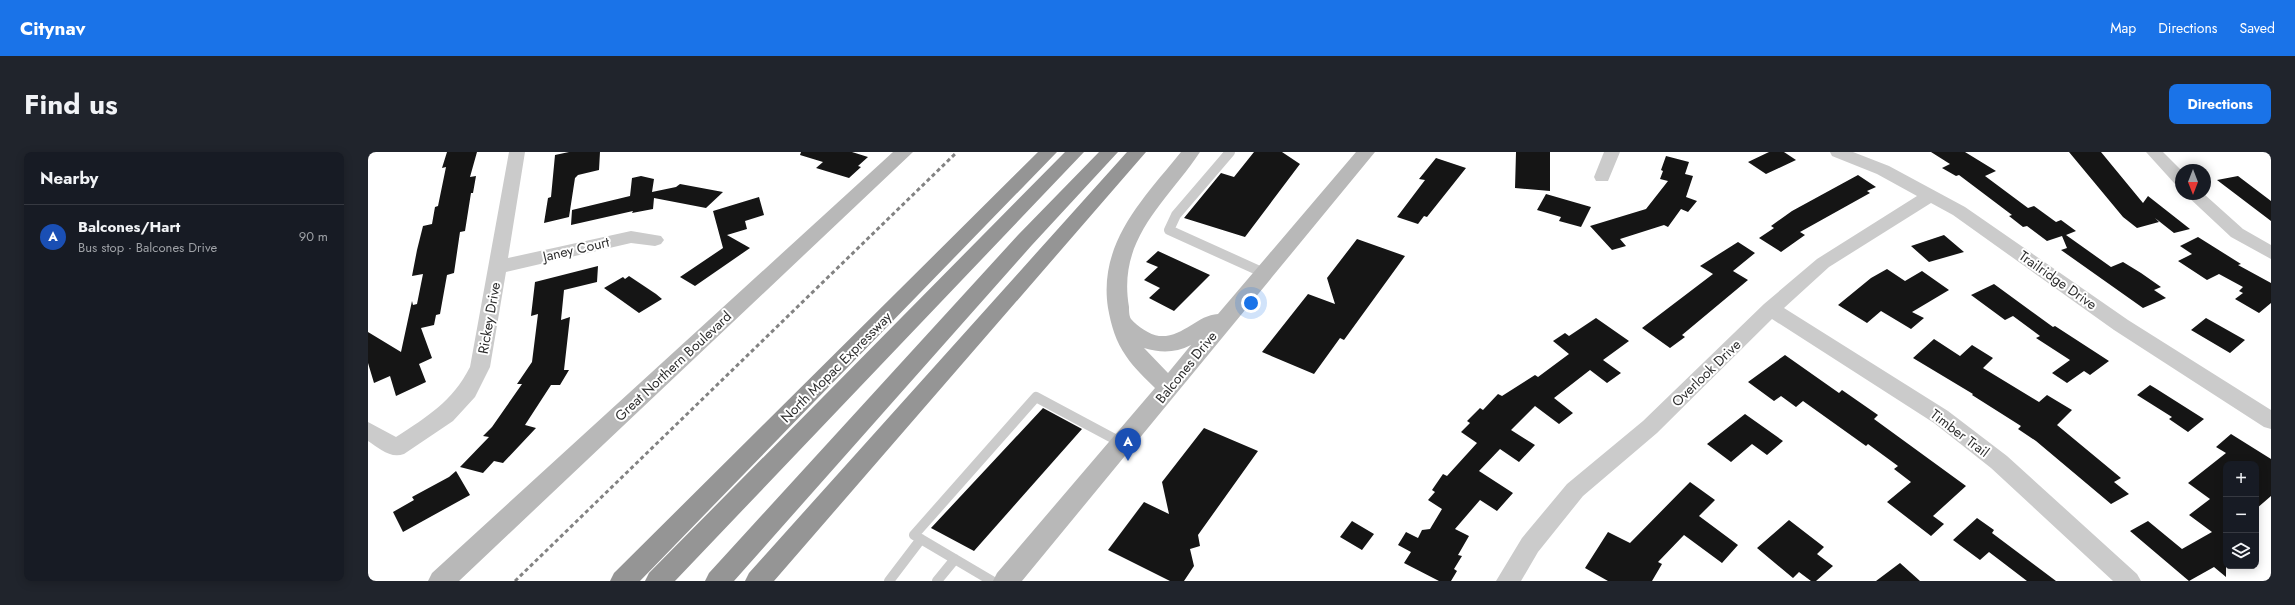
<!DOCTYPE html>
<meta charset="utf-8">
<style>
:root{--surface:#171b24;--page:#20242c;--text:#f1f3f6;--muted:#9ea1a6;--line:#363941;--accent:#1a73e8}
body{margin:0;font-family:Jost,sans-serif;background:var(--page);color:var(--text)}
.controls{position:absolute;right:12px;bottom:12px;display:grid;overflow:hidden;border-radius:8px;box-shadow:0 2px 10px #0003}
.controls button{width:36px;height:36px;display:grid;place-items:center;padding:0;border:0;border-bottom:1px solid var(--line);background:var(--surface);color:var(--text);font:20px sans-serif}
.compass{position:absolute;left:1807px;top:12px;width:36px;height:36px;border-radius:50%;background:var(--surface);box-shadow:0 2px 10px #0003;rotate:180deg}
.you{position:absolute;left:883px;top:151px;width:14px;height:14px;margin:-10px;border:3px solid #fff;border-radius:50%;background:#1a73e8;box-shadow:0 0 0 6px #1a73e833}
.badge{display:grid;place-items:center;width:26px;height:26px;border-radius:50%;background:var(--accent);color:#fff;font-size:13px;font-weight:700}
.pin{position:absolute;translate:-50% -33px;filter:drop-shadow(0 1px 2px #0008)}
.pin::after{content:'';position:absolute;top:21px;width:14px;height:12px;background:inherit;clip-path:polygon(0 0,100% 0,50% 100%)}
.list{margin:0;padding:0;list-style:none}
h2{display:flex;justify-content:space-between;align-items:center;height:52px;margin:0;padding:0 16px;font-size:17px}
h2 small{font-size:13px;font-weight:400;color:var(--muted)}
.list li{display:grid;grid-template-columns:26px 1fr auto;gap:12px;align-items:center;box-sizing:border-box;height:64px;padding:0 16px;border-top:1px solid var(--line)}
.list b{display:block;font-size:15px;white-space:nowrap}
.list p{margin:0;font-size:13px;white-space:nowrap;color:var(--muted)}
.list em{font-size:13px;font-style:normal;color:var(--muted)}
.icon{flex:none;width:22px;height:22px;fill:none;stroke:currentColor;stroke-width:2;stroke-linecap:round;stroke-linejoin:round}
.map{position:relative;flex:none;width:1903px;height:429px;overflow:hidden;border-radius:8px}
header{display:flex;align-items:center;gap:24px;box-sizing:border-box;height:56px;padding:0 20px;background:var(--accent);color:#fff}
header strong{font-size:19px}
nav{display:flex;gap:22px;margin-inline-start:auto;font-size:14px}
.intro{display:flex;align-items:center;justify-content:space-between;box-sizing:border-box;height:96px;padding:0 24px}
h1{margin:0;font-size:28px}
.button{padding:10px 18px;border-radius:8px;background:var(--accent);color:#fff;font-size:14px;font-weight:700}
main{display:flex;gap:24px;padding:0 24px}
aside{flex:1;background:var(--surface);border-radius:8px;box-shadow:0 2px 10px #0003}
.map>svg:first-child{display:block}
.building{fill:#151515}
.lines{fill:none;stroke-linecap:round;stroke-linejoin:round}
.lane{stroke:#cbcbcb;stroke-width:10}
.street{fill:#cbcbcb;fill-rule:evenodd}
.secondary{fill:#b8b8b8;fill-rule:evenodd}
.highway{fill:#959595;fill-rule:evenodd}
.rail{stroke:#838383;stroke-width:3;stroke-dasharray:4 3;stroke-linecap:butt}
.labels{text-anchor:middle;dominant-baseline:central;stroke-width:4;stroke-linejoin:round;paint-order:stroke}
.street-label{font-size:14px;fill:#2e2e2e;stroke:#fff}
</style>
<header>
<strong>Citynav</strong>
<nav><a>Map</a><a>Directions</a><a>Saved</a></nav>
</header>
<div class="intro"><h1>Find us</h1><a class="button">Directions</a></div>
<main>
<aside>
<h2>Nearby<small></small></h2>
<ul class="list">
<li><span class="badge" style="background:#1a4fb4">A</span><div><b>Balcones/Hart</b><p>Bus stop · Balcones Drive</p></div><em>90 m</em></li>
</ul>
</aside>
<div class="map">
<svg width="1903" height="429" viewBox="0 0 1903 429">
<rect width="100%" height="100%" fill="#fff"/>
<!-- building -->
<path class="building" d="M79,0H109L102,25L108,24L105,41H103L97,79L92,80L86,121L79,123L72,162L68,163L66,173L53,176L64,206L51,212L58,230L28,244L22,224L6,231L0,211V180L33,200L44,149L45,153L49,152L55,122L44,124L49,98L55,74L64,72L67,55L70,54L78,15L74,16Z
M201,0H232L231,18L210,23L207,26L201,65L176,71L180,46L183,45L187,3Z
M433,0H484L500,5L490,14L493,15L481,26L448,16L455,10L432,3Z
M886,0H914L932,12L877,85L816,66L853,21L866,25Z
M1148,0H1182V39L1147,36Z
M1401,0H1416L1428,8L1398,22L1380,10Z
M1563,0H1597L1628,19L1617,24L1660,56L1666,54L1688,70L1693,68L1708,79L1698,83L1743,115L1755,110L1773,121L1793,135L1786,138L1798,146L1775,156L1693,98L1699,96L1694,84L1679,89L1659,74L1655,75L1641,64L1644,63L1591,23L1588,24L1574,16L1582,12Z
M1701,0H1733L1775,51L1780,44L1822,77L1806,81L1787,66L1791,70L1769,76L1755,65Z
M1298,4L1321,10L1317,22L1325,24L1318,45L1329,49L1320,60L1313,57L1300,75L1296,73L1252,87L1258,94L1244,98L1222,74L1278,57L1300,29L1292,27L1295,19L1293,18Z
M1068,6L1098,16L1059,65L1056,64L1050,72L1029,65L1057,28L1051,27Z
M1490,23L1508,35L1499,39L1502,41L1432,80L1437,83L1413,100L1391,86L1406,76L1403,74L1424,59Z
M273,24L286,27L284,40L308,35L312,32L355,40L338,56L286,46L285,57L264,61L265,59L203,73L204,58L262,44L264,26Z
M1870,24L1903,49V69L1849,28Z
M1178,42L1223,55L1213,75L1191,69L1193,65L1169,58Z
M391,45L396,63L377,69L379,77L359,83L382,96L327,134L312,125L355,96L345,59Z
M1576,83L1596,100L1561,110L1543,94Z
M1830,85L1873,112L1870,113L1903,131V151L1891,161L1867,147L1875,141L1871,139L1875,135L1851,122L1839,128L1810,109L1824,102L1812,94Z
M989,87L1037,104L976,188L972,186L946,222L894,200L940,142L967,152L959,126Z
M1370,90L1387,101L1365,119L1380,128L1314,183L1317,185L1302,196L1274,176L1345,122L1332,114Z
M790,99L842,123L806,159L781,146L792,136L776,128L790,115L778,110Z
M230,114L229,130L196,138L193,168L202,165L196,218H201L192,233H183L157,273L168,276L135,311L126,309L115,321L92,315L121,285L115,284L124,275L154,232H149L164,210L170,162L163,164L167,130Z
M1519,117L1537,129L1554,119L1581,138L1544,160L1556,166L1543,177L1513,159L1499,171L1470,153L1503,126Z
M261,124L288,142L294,147L271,161L236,136L255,125L257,127Z
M1626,132L1685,175L1687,174L1741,209L1722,223L1716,219L1699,231L1684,221L1702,208L1668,186L1672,184L1645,164L1637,168L1603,143Z
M1228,166L1261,189L1235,208L1253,221L1239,231L1222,218L1186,246L1205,261L1191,272L1167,254L1143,278L1167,293L1151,310L1132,297L1111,319L1145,341L1129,359L1112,348L1087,377L1101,384L1090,403L1094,404L1086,417L1089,419L1083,429H1071L1036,411L1043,400L1030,393L1038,380L1050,386L1054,378L1062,377L1074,357L1060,348L1067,340L1064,338L1075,322L1079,324L1109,291L1093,280L1102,271L1099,269L1112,256L1115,258L1130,242L1134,244L1167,223L1170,225L1201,202L1185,189L1197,181L1201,184Z
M1838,166L1877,188L1862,201L1823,178Z
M1566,187L1592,204L1604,193L1625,206L1615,216L1671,250L1679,243L1704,258L1689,273L1753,326L1746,330L1761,342L1743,352L1668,289L1650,277L1653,274L1604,243L1605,242L1545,206Z
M1417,203L1471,241L1474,238L1510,263L1506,267L1598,334L1565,364L1576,372L1563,384L1519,350L1543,330L1526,317L1530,314L1500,292L1498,294L1435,249L1428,255L1413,244L1406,249L1380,230Z
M1782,233L1787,236L1836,267L1820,280L1801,267L1804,265L1769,243Z
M675,256L714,277L606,399L563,376Z
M1377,262L1415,289L1399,303L1384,292L1363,310L1339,292Z
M836,276L890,299L830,383L832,394L822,397L826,414L816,429H802L740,398L776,350L801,362L794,330Z
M1863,282L1903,307V344L1888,357V312H1858V425L1846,415L1821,429L1762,379L1780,369L1814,397L1844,380L1821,363L1842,347L1820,331L1858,301L1848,295Z
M88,319L102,343L35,380L25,360L46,348L44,345L81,325Z
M1322,330L1347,348L1331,364L1370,393L1354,411L1316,383L1290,410L1294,412L1284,429H1240L1217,416L1240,380L1262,391Z
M1609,366L1626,378L1624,381L1688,429H1659L1621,400L1612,408L1585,388Z
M1421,368L1456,395L1449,402L1465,414L1448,429H1443L1431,420L1425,426L1389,396Z
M984,369L1006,382L994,398L972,385Z
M1532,411L1552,429H1508Z"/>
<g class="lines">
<!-- lane -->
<path class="lane" d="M862,0L808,63L801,78L896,121
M521,429L553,387
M569,429L587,407
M624,429L546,383L668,245L754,291"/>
<!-- street -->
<path class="street" d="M141,0H157L140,106L263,79L293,84L296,88L293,92L287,94L263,91L138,120L122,215L107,245L85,269L36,302C22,307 11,296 0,289V270L28,285C60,264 84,250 102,215Z
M1236,0H1252L1240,29H1228L1226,25Z
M1462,0H1485L1521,14L1597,55L1760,168L1903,258V277L1896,275L1746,178L1585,63L1563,51L1461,115L1416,156L1580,259L1639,304L1769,422L1773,429H1745L1623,316L1566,271L1404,167L1289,281L1215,344L1170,400L1153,429H1128L1154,386L1199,332L1275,269L1396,152L1449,107L1549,44L1509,22L1464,4Z
M1778,0H1795L1813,18V33L1807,32Z
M1817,42H1836L1875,77L1903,93V107L1863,85Z"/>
<!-- secondary -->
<path class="secondary" d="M525,0H545L91,429H60L64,421Z
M813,0H832C798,51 749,86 761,155C761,158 761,164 763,167C769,174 782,183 791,184C815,186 829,163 850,162L988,0H1007L654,429H625L629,421L787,236C777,226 766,216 758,204C748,190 743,173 740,156C730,91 775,47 813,0ZM823,193L800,221L776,196C793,201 807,201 823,193Z"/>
<!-- highway -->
<path class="highway" d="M670,0H689L272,429H242L246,421Z
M697,0H716L307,429H277L281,421Z
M731,0H750L664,93L366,429H337L341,421L650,83Z
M759,0H778L406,429H377L381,421Z"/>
<!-- rail -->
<path class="rail" d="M147,429L589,0"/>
</g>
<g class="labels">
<!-- street labels -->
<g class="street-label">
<text transform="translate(208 97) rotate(-13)">Janey Court</text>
<text transform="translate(1690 128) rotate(35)">Trailridge Drive</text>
<text transform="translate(121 166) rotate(-80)">Rickey Drive</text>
<text transform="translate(305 214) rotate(-43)">Great Northern Boulevard</text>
<text transform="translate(468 215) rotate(-45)">North Mopac Expressway</text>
<text transform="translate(818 215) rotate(-51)">Balcones Drive</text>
<text transform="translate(1338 221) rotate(-44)">Overlook Drive</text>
<text transform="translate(1592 281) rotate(37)">Timber Trail</text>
</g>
</g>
</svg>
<div class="controls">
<button>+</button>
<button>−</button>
<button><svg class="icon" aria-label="layers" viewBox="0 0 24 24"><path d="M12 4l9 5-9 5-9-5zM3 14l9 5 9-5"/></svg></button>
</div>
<svg class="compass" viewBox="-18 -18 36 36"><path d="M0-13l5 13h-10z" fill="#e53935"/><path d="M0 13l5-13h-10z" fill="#9ea1a6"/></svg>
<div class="you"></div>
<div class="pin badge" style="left:760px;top:309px;background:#1a4fb4">A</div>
</div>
</main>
